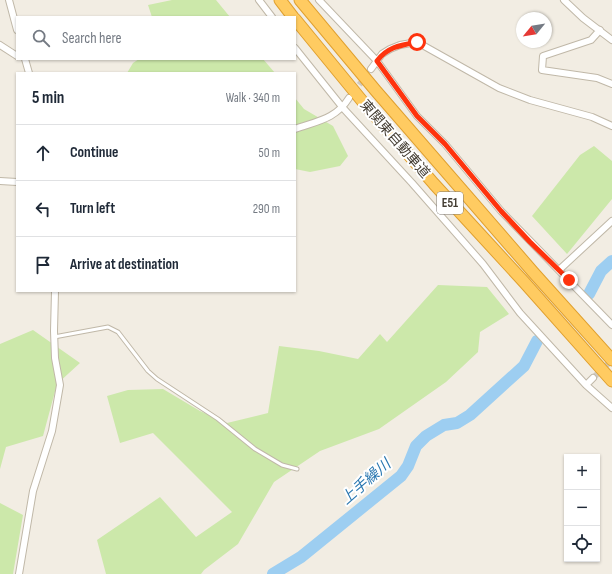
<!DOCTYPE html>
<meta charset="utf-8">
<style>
:root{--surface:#fff;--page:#f2f2f3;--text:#1f2937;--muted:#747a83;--line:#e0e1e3}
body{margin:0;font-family:"Sofia Sans Condensed","Noto Sans JP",sans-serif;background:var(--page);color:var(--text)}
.controls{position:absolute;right:12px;bottom:12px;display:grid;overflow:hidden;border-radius:0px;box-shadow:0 1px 3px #0004}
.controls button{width:36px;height:36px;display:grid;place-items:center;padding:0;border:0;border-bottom:1px solid var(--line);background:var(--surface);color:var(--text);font:20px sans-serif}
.compass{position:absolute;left:516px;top:12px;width:36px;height:36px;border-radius:50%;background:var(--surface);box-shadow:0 1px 3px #0004;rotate:240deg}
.stop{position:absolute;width:12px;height:12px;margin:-9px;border:3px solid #fe330d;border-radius:50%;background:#fff}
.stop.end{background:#fe330d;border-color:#fff;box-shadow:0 1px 4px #0008}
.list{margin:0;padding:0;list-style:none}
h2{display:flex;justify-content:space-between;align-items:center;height:52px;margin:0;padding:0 16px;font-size:17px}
h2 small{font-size:13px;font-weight:400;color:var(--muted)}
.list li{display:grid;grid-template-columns:26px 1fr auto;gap:12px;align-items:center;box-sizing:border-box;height:56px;padding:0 16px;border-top:1px solid var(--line)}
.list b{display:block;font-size:15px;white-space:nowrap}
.list em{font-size:13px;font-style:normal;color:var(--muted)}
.icon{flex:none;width:22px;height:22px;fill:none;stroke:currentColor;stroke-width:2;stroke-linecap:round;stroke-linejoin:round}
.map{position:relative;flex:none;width:612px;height:574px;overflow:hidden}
.search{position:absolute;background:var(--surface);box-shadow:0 1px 3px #0004;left:16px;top:16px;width:280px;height:44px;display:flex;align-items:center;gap:10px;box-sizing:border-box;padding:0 14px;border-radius:0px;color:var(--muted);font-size:15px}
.panel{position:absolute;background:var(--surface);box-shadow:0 1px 3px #0004;left:16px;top:72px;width:280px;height:220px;border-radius:0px}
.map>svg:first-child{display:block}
.green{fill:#cce8aa}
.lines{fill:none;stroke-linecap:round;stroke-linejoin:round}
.river{stroke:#9dcef1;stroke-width:12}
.street-tunnel{stroke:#cfcac0;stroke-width:6;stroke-dasharray:6 3;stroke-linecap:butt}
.lane-casing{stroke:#c0b8a8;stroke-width:5}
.street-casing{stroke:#c0b8a8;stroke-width:8}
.highway-casing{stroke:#e0a02f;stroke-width:13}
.lane{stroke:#fff;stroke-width:3}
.street{stroke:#fff;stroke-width:6}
.highway{stroke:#ffcb61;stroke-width:11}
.route{stroke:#fe330d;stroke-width:5}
.labels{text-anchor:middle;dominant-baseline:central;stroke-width:4;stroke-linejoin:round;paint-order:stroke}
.shield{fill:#fff;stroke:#7c7770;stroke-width:1}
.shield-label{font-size:13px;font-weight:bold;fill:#443d33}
.street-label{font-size:14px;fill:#443d33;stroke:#fff}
.water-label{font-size:15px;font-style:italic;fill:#2b78b1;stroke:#fff}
</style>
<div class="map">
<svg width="612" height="574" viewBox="0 0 612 574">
<rect width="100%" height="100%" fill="#f2ede3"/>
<!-- green -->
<path class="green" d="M172,0H216L230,17H152L148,5Z
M139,59H263L275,73H127L133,63Z
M295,98L304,109L333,126L348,156L340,166L310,172L295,169Z
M594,146L612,161V199L567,254L532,216L580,155Z
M438,285L487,287L509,314L480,332L478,352L446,382L379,429L320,451L274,482L238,544L204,570L201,574H106L97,540L160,497L196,537L232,512L153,433L120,443L107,396L128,390L163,389L200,411L227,423L268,413L279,346L319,351L358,359L380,334L387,342Z
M33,330L80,363L57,384L43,436L6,447L0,469V344Z
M0,503L23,515L13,574H0Z"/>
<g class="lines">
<!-- river -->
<path class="river" d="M589,294L601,271L612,261
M273,574L301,557L401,476L408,466L416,446L426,436L444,425L457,423L470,415L524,366L537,341"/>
<!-- street-tunnel -->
<path class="street-tunnel" d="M354,92L371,69
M593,378L612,360"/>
<defs>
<path id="lane" d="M54,337L108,327L118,332L148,371L157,379L218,419L255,449L282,465L297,469"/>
<path id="street" d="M9,0L17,30
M259,0L272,17
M319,0L377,61L417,116L445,144L501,211L612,325
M564,0L583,18L612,40
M600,30L591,40L543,56L542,70L597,78L612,84
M0,45L17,56
M295,48L343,108L412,183L483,264L520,313L586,385L612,408
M25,59L29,73
M371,69L382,54L390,49L400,45L417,42L499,88L530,100L592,117L612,126
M295,129C317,121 336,119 349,98
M0,181L17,182
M559,270L612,221
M586,385L593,378
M19,574L33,491L52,431L60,385L55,358L54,331L55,291"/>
<path id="highway" d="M280,0L293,17
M300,0L376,91L533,272L612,360
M295,19L363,102L434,184L524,282L612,381"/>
</defs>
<!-- lane casing -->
<use href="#lane" class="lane-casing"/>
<!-- street casing -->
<use href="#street" class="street-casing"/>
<!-- highway casing -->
<use href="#highway" class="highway-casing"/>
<!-- lane -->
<use href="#lane" class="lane"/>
<!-- street -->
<use href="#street" class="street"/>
<!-- highway -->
<use href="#highway" class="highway"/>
</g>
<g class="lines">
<!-- route -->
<path class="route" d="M417,42C401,45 387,47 377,61L417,116L445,144L501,211L530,242L569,280"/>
</g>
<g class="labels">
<!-- shield labels -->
<rect class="shield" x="437" y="192" width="26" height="22" rx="3"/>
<g class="shield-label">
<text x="450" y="203">E51</text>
</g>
<!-- street labels -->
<g class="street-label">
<text transform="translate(395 139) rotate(49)">東関東自動車道</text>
</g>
<!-- water labels -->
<g class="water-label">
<text transform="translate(366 482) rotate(-41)">上手繰川</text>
</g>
</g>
</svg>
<div class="controls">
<button>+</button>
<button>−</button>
<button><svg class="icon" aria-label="locate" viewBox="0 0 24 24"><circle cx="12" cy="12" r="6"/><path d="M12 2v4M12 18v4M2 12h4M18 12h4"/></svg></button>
</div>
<svg class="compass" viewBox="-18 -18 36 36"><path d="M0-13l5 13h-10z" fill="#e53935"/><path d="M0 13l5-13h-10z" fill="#747a83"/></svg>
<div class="stop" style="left:417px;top:42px"></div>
<div class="stop end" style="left:569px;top:280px"></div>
<div class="search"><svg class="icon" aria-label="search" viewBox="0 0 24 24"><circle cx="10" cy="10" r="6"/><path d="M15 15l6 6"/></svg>Search here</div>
<section class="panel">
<h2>5 min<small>Walk · 340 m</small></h2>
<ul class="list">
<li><svg class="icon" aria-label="ahead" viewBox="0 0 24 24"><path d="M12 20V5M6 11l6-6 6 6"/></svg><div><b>Continue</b></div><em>50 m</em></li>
<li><svg class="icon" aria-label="left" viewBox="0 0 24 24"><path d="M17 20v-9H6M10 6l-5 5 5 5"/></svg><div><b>Turn left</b></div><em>290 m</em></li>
<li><svg class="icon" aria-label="arrive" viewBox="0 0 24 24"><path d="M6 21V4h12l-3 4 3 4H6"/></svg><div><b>Arrive at destination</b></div></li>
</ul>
</section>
</div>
